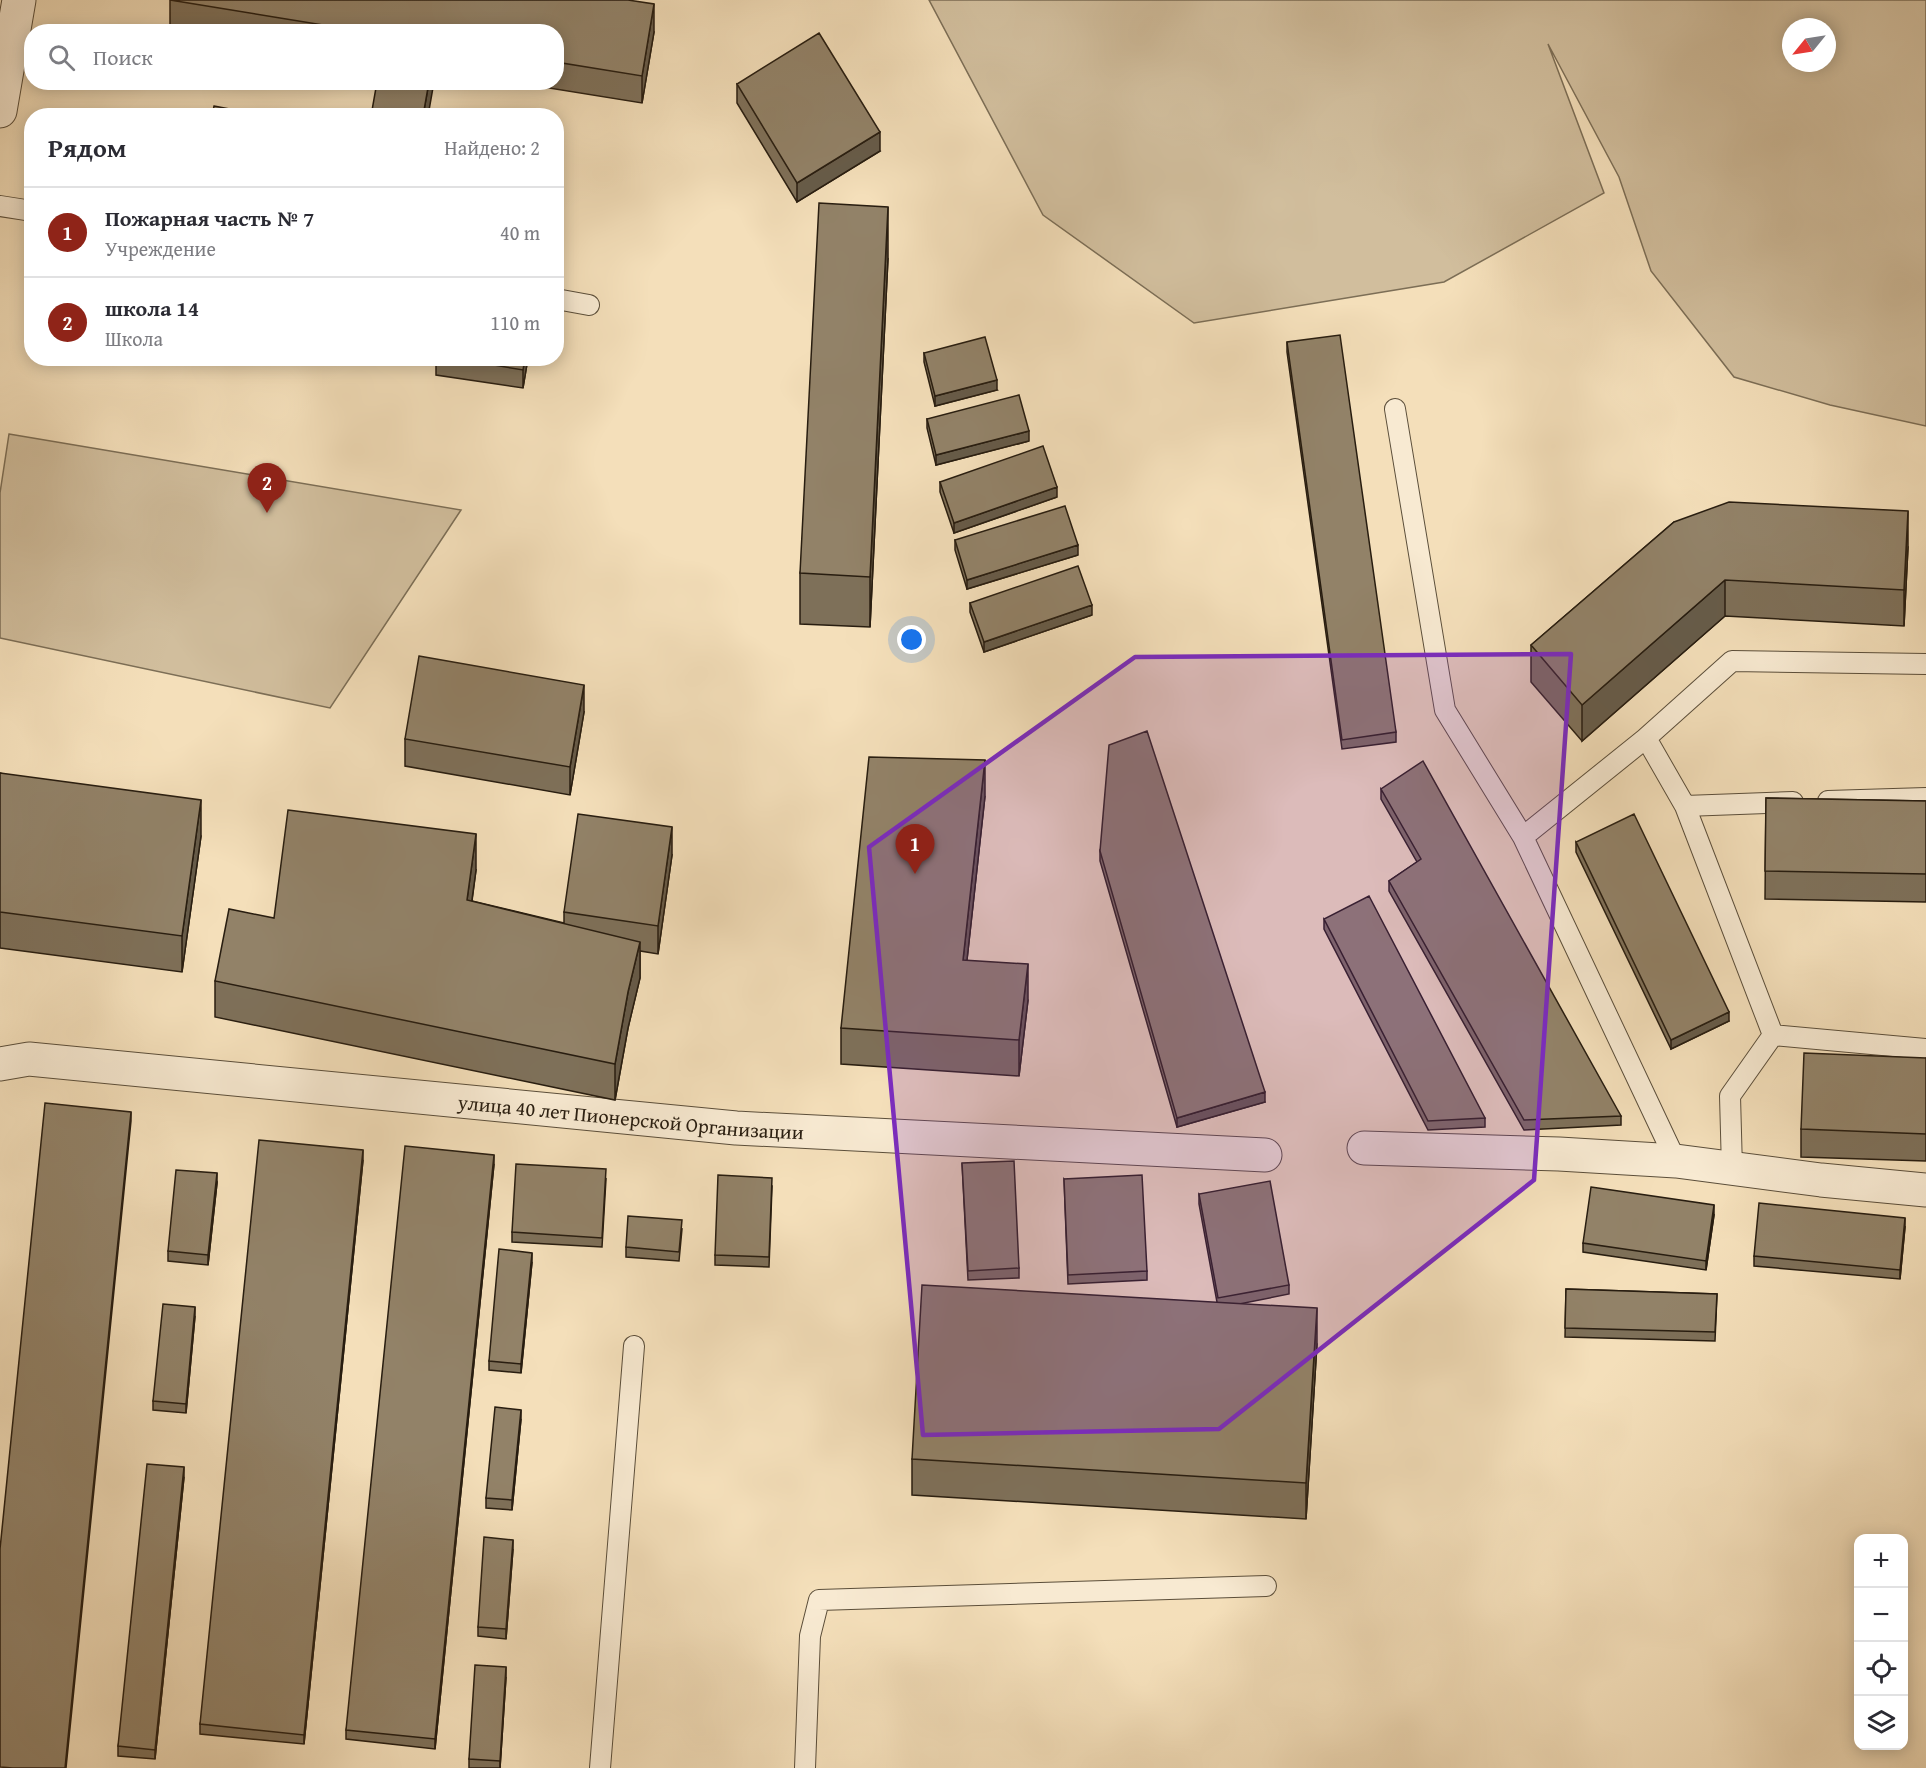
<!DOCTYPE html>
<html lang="ru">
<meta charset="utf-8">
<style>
:root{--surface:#fff;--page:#f7f7f7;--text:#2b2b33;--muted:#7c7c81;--line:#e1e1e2;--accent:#8f2418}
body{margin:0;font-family:"Gentium Book Plus",serif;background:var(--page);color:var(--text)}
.controls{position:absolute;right:18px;bottom:18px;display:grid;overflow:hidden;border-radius:12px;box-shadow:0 3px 15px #0003}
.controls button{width:54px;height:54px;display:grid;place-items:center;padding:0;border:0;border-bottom:2px solid var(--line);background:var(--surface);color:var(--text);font:30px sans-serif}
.compass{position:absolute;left:1782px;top:18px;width:54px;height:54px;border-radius:50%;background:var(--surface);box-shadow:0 3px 15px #0003;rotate:240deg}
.you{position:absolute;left:912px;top:640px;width:21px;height:21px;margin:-15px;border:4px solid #fff;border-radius:50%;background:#1a73e8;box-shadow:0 0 0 9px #1a73e833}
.badge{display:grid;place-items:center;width:39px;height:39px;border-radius:50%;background:var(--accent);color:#fff;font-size:20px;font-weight:700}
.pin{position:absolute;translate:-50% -50px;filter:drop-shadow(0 2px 3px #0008)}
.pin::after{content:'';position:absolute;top:32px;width:21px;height:18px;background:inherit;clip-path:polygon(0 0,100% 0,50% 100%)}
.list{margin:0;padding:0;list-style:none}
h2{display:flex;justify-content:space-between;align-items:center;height:78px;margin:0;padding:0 24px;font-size:26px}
h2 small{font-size:20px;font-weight:400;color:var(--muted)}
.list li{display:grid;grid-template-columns:39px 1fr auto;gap:18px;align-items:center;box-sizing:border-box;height:90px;padding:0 24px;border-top:2px solid var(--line)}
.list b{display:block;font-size:22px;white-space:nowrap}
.list p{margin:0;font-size:20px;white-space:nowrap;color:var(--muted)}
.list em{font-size:20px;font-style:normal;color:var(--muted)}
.icon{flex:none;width:33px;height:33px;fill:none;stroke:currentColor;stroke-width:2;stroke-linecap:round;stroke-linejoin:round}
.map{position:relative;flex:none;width:1926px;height:1768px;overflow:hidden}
.search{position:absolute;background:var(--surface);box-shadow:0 3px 15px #0003;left:24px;top:24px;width:540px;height:66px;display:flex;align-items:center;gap:15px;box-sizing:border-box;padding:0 21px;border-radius:24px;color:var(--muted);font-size:22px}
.panel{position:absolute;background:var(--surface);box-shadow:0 3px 15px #0003;left:24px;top:108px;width:540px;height:258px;border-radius:24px}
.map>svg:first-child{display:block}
.green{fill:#d1be9d;stroke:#7c6e56;stroke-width:1.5;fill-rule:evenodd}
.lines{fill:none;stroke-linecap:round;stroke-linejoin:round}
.service-casing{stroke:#5b4e3a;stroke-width:22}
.minor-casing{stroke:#5b4e3a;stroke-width:35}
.service{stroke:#f8ead2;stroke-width:20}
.minor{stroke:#f8ead2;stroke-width:33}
.wall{fill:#7e7059;stroke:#281d10;stroke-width:1.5}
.shaded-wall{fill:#665b49;stroke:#281d10;stroke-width:1.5}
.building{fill:#928268;stroke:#281d10;stroke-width:1.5}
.marked{fill:#7b2cbf;fill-opacity:0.2;stroke:#7b2cbf;stroke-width:4.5;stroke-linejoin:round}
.labels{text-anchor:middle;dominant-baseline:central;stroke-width:6;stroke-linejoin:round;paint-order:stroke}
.street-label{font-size:20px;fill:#281d10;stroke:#f8ead2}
</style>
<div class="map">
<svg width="1926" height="1768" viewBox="0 0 1926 1768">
<rect width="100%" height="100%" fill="#f4dfba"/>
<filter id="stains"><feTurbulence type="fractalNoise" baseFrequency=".00333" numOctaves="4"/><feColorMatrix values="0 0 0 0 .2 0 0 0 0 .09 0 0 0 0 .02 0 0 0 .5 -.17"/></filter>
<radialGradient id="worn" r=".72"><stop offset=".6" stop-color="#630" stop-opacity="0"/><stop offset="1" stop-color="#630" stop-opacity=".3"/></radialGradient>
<!-- green -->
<path class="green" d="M929,0H1926V426L1830,405L1734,377L1651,271L1619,177L1548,44L1604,193L1444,282L1194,323L1043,215ZM1791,27H1827V63H1791Z
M9,434L461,510L330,708L0,638V493Z"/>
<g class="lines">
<defs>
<path id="service" d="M0,206L32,211
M556,299L589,305
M1395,409L1445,710L1523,837
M1646,738L1523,837L1676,1161
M1828,801L1926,798
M1685,806L1646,738L1732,661L1926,664
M1773,1035L1685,806L1793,802
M1732,1169L1730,1096L1773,1035L1926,1049
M600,1768L634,1346
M805,1768L810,1636L819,1600L1266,1586"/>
<g id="minor">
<path d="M0,111L19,0"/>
<path id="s1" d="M0,1064L29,1059L736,1128L1265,1155"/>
<path d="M1364,1148L1559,1154L1676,1161L1821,1180L1926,1190"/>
</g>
</defs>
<!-- service casing -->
<use href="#service" class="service-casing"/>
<!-- minor casing -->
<use href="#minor" class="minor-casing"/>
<!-- service -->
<use href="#service" class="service"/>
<!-- minor -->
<use href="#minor" class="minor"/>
</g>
<!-- wall -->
<path class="wall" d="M170,0L654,32L642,103L512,82H556V32H192L170,28Z
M737,84L880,151L797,202L737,103Z
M888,258L870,627L800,624V573Z
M1287,342L1396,732V742L1342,749L1287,352Z
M924,353L997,390L935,406L924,362Z
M436,358H528L523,388L436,375Z
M927,419L1029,441L936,465L927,428Z
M940,482L1057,497L954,533L940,492Z
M1674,522L1908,547L1904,626L1725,616L1582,741L1531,682V645Z
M955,540L1078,555L967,589L955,550Z
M970,603L1092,615L984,652L970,612Z
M584,712L570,795L405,766V739Z
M0,773L201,836L182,972L0,948Z
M1381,789L1621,1116V1125L1524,1130L1389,891V881L1417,862L1381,799Z
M985,796L967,960L1028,1000L1019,1076L841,1064V1028Z
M1766,798L1926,801V902L1765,899Z
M1576,842L1729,1021L1671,1049L1576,852Z
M1100,851L1265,1102L1177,1127L1100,861Z
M672,855L658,954L640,951V978L628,1028L615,1100L215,1017V981L274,918L476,870L472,901L564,923V912Z
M1324,919L1485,1118V1127L1428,1130L1324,929Z
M1926,1058V1161L1801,1157V1129Z
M363,1160L304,1744L200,1734V1724Z
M962,1163L1019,1268V1278L968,1280Z
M494,1164L435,1749L346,1739V1730Z
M606,1179L602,1247L512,1242V1232Z
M1064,1179L1147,1271V1280L1068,1284Z
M217,1183L208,1265L168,1261V1251Z
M772,1187L769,1267L715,1265V1255Z
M1199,1194L1289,1285V1294L1239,1304L1317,1344L1306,1519L912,1495V1459L1217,1302L1199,1204Z
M1714,1215L1706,1270L1583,1252V1243Z
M1905,1227L1900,1279L1754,1266V1256Z
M682,1229L679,1261L626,1257V1247Z
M532,1262L521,1373L489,1370V1361Z
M1566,1289L1717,1294L1715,1341L1565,1337Z
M195,1316L186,1413L153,1410V1401Z
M521,1419L512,1510L486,1508V1498Z
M184,1477L155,1759L118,1756V1746Z
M513,1549L506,1639L478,1636V1627Z
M506,1677L500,1768H469V1759Z"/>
<!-- shaded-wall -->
<path class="shaded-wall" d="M654,4V32L642,103V76Z
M429,82H434L428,116H423Z
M880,132V151L797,202V183Z
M558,166V194L556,204V176Z
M888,207V258L870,627V577Z
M525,358H528L523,388V370Z
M997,380V390L935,406V396Z
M1029,431V441L936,465V455Z
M1057,487V497L954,533V523Z
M1908,511V547L1904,626V590Z
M1078,545V555L967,589V580Z
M1725,580V616L1582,741V705Z
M1092,605V615L984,652V642Z
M584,685V712L570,795V767Z
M985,760V796L963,996V960Z
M201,800V836L182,972V936Z
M672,827V855L658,954V926Z
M476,834V870L467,936V900Z
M640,942V978L628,1028L615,1100V1064L628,992Z
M1028,964V1000L1019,1076V1040Z
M1729,1012V1021L1671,1049V1040Z
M1265,1092V1102L1177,1127V1118Z
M131,1112V1121L66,1768H65Z
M363,1150V1160L304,1744V1735Z
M494,1155V1164L435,1749V1739Z
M217,1173V1183L208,1265V1255Z
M1714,1205V1215L1706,1270V1261Z
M1905,1218V1227L1900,1279V1270Z
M532,1253V1262L521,1373V1364Z
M195,1307V1316L186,1413V1404Z
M1317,1308V1344L1306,1519V1483Z
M521,1410V1419L512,1510V1500Z
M184,1467V1477L155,1759V1750Z
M513,1540V1549L506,1639V1629Z
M506,1667V1677L500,1768V1761Z"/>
<!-- building -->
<path class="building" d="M170,0H628L654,4L642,76L556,62V32H366Z
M819,33L880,132L797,183L737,84Z
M377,82H429L423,116H371Z
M214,106L267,116H212Z
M819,203L888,207L870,577L800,573Z
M1340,335L1396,732L1342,740L1287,342Z
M985,337L997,380L935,396L924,353Z
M453,358H525L523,370Z
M1019,395L1029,431L936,455L927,419Z
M1043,446L1057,487L954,523L940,482Z
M1729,502L1908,511L1904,590L1725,580L1582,705L1531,645L1674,522Z
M1065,506L1078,545L967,580L955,540Z
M1078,566L1092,605L984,642L970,603Z
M419,656L584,685L570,767L405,739Z
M1147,731L1265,1092L1177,1118L1100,851L1109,745Z
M869,757L985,760L963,960L1028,964L1019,1040L841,1028Z
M1423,761L1621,1116L1524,1120L1389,881L1421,859L1381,789Z
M0,773L201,800L182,936L0,912Z
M1766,798L1926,801V874L1765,871Z
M288,810L476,834L467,900L640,942L628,992L615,1064L215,981L229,909L274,918Z
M578,814L672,827L658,926L564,912Z
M1634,814L1729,1012L1671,1040L1576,842Z
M1369,896L1485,1118L1428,1121L1324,919Z
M1804,1053L1926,1058V1134L1801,1129Z
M45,1103L131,1112L65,1768H13L0,1767V1549Z
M259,1140L363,1150L304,1735L200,1724Z
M405,1146L494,1155L435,1739L346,1730Z
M1014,1161L1019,1268L968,1271L962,1163Z
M516,1164L606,1169L602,1238L512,1232Z
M176,1170L217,1173L208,1255L168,1251Z
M718,1175L772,1178L769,1257L715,1255Z
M1142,1175L1147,1271L1068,1275L1064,1179Z
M1270,1181L1289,1285L1218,1298L1199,1194Z
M1591,1187L1714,1205L1706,1261L1583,1243Z
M1759,1203L1905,1218L1900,1270L1754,1256Z
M628,1216L682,1220L679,1252L626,1247Z
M499,1249L532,1253L521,1364L489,1361Z
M922,1285L1317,1308L1306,1483L912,1459Z
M1566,1289L1717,1294L1715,1332L1565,1328Z
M163,1304L195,1307L186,1404L153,1401Z
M495,1407L521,1410L512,1500L486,1498Z
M147,1464L184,1467L155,1750L118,1746Z
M484,1537L513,1540L506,1629L478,1627Z
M475,1665L506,1667L500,1761L469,1759Z"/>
<!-- marked area -->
<path class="marked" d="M1571,654L1534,1180L1219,1429L923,1435L869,847L1135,657Z"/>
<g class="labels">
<!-- street labels -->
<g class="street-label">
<text stroke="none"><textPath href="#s1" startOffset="634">улица 40 лет Пионерской Организации</textPath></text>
</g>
</g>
<rect width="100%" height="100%" filter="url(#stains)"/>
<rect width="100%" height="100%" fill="url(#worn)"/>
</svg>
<div class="controls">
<button>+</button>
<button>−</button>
<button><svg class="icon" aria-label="locate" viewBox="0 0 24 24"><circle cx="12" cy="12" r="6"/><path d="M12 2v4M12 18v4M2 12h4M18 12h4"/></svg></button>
<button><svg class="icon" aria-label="layers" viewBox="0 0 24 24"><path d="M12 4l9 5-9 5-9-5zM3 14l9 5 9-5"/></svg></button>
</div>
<svg class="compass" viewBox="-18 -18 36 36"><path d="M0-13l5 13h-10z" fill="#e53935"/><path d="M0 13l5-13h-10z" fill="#7c7c81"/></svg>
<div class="you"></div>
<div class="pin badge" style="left:915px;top:874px">1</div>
<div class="pin badge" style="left:267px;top:513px">2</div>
<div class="search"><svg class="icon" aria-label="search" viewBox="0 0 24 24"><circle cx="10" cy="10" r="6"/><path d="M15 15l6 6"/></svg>Поиск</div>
<section class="panel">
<h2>Рядом<small>Найдено: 2</small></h2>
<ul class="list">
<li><span class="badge">1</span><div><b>Пожарная часть № 7</b><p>Учреждение</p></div><em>40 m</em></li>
<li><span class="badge">2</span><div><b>школа 14</b><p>Школа</p></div><em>110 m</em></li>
</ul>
</section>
</div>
